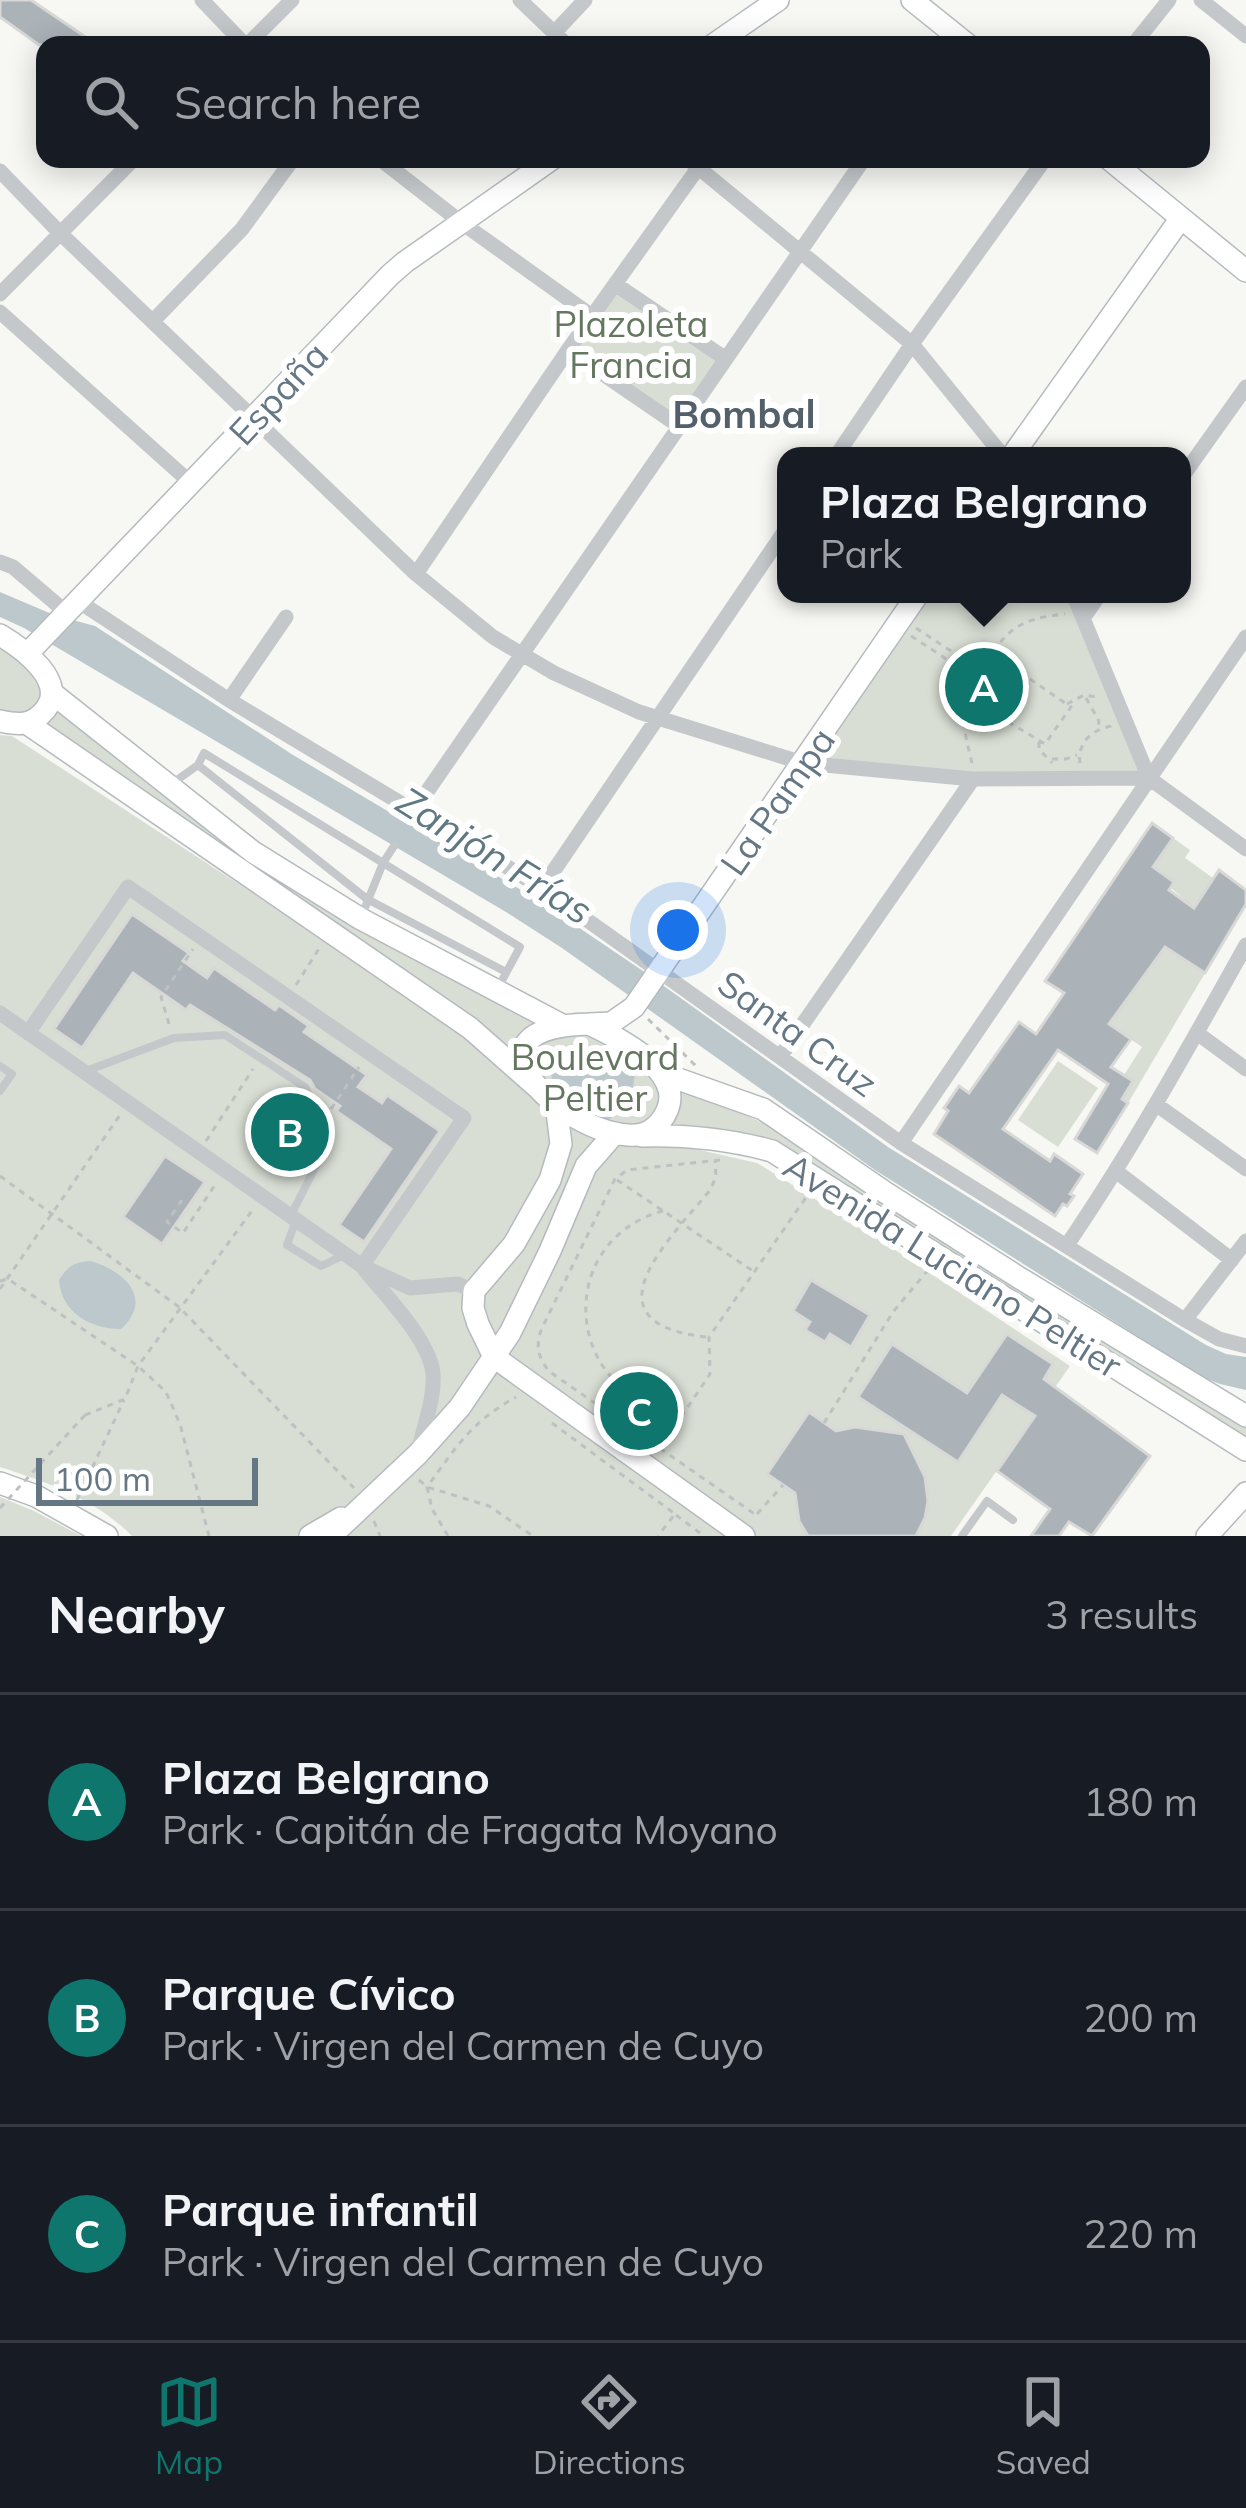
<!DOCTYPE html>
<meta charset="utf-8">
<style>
:root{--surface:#171b24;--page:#242831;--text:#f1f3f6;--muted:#9ea1a6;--line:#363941;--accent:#0f766e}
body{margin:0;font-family:Mulish,sans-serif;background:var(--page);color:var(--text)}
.scale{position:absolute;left:36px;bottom:30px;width:222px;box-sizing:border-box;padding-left:12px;border:6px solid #657785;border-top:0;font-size:33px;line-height:42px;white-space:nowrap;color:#657785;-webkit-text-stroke:9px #fff;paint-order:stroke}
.you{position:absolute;left:678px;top:930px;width:42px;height:42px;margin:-30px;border:9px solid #fff;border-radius:50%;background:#1a73e8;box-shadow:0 0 0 18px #1a73e833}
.badge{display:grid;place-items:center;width:78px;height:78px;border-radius:50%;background:var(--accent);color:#fff;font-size:39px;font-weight:700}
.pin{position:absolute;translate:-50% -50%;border:6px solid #fff;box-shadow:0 3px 12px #0006}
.popup{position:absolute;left:777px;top:447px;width:414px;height:156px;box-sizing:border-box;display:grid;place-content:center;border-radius:24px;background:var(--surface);filter:drop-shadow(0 3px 9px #0005);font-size:39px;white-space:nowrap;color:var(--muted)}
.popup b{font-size:45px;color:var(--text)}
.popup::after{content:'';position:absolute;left:50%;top:100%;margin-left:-24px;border:24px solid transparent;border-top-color:var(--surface)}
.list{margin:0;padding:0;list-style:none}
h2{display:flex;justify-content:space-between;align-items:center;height:156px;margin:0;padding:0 48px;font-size:51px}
h2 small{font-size:39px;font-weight:400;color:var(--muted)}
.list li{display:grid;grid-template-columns:78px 1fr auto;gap:36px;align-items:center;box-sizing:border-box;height:216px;padding:0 48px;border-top:3px solid var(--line)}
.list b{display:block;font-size:45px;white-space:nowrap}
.list p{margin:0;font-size:39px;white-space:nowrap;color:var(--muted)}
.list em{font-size:39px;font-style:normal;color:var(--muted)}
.icon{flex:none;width:66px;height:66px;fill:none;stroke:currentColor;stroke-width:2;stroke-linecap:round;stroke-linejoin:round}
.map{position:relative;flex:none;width:1246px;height:1536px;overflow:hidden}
.search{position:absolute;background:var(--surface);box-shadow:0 6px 30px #0003;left:36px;right:36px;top:36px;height:132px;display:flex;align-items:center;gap:30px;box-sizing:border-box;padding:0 42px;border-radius:24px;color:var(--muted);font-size:45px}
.sheet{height:804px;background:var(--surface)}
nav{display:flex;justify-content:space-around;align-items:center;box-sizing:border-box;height:168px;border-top:3px solid var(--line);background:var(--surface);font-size:33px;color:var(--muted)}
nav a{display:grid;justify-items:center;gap:6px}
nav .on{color:var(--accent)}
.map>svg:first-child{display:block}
.green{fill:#d8ded4}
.water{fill:#bcc8cc}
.building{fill:#abb3b9;stroke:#d8d8d6;stroke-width:3}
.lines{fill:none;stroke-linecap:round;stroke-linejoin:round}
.secondary-casing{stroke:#b4babe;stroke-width:24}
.path{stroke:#bec0c2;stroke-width:3;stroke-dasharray:6 6;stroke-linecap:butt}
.lane{stroke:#c4c8cb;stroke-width:8}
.street{stroke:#c4c8cb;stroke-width:15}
.secondary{stroke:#fff;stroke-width:21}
.path-bridge{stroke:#bec0c2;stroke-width:3;stroke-dasharray:6 6;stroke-linecap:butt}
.labels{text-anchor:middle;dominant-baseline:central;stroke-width:12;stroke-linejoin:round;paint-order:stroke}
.park-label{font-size:36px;fill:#657760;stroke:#fff}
.street-label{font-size:36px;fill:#657785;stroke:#fff}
.neighbourhood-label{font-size:39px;font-weight:bold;fill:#53606a;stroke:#fff}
.water-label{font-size:39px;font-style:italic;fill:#607881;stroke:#fff}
</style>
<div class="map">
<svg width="1246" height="1536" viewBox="0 0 1246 1536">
<rect width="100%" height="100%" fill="#f7f7f3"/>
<!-- green -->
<path class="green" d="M615,284L726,359L679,426L568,350Z
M922,594H1069L1143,774L974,775L809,760Z
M0,638L48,685L336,913L589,1026L661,1075L771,1127L1246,1422V1444L773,1147L615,1132L0,714Z
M0,735L12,736L464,1031L571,1127L590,1138L616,1146L634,1144L682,1146L757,1163L874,1236L1070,1366L951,1536H132C97,1500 47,1482 0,1467Z
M1173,838L1190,850L1185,858L1213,878L1193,907L1170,887L1174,881L1153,867Z
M1165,947L1205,973L1128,1103L1122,1098L1124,1075L1142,1047L1109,1024Z
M1058,1061L1098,1088L1058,1147L1018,1120Z
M0,1497L34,1511L81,1536H0Z"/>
<!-- water -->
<path class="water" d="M0,592L54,615L95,626L293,755L538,900L643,971L888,1147L1206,1345L1226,1354L1246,1357V1390L1220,1384L1202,1377L875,1170L562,948L506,912L24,628L0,617Z
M572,1048C595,1054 612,1067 635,1074L631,1103L603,1124L581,1106L553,1093L551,1072L540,1066L546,1057L556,1061Z
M90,1261C123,1270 155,1298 121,1329C90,1329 61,1312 59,1280C67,1267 74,1262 90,1261Z"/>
<!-- building -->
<path class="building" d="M0,0H31L87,38L81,45H39L0,17Z
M1152,823L1173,838L1153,867L1174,882L1169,890L1194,908L1219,870L1246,890V904L1205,973L1165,947L1109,1024L1131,1039L1111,1067L1133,1081L1122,1099L1128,1103L1097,1153L1075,1139L1108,1084L1058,1050L1003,1129L1050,1161L1054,1154L1083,1174L1070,1194L1074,1196L1067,1206L1063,1204L1055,1216L934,1134L948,1111L944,1108L959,1086L969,1093L1019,1022L1036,1034L1064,993L1045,981Z
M132,914L189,953L183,961L207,978L214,968L275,1010L279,1005L309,1026L304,1032L367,1075L358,1087L382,1103L387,1095L440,1131L364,1242L339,1225L391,1149L336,1111L340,1106L315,1089L310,1080L190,1005L186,1010L133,973L82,1048L54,1029Z
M165,1156L205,1182L162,1244L123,1217Z
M811,1280L870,1315L851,1347L830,1334L825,1342L805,1330L810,1322L793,1311Z
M1007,1334L1053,1364L1044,1379L1150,1456L1092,1536L1069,1522L1059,1536H1031L1050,1509L997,1471L1035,1416L1002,1395L958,1462L858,1397L892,1344L967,1393Z
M809,1412L836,1431L855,1427L904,1434L925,1477L928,1501L925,1518L916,1536H808L799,1521L795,1493L767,1474Z"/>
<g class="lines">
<defs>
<path id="secondary" d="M912,0L968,45
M713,45L778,0
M1109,159L1246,271
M1012,456L1181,218
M0,635C22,648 69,682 45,710C32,726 19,725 0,721
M27,654L390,275L405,262L552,159
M52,693L253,852L361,919L562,1025
M28,724L470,1028L538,1088
M589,1024L611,1023L634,1007L918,594
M589,1024C621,1039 697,1077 660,1122C650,1133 642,1136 628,1135C560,1131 451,1027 589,1024Z
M664,1074L763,1109L883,1191L1018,1277L1246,1416
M556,1104L561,1144L550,1180L514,1244L474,1291L473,1308L478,1324L494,1357L744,1536
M642,1136C688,1135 728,1139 772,1151L1246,1450
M0,1483L36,1496L107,1536
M310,1536L341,1518
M331,1536L418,1454L460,1407L510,1333L550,1251L586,1166L614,1134
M1207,1536L1246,1493"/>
</defs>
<!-- secondary casing -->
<use href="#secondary" class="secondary-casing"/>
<!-- path -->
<path class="path" d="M916,628L1018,695
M911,636L1014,703
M1030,679L1071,707L1045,744L1005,720Z
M1086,698L1099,721L1098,727
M1067,704L1084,695L1097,697
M1039,742V749L1052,763
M1052,759H1066L1077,755
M972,763C968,746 961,723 964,705C965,692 974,681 981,670C1006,630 1017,619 1065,614
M1080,763C1077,742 1093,729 1112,726
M296,985L320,947
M648,1019L697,1067
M169,1024L161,997L193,949
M331,1109L359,1067
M206,1141L253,1069
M720,1160L627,1170L615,1179L542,1328C535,1345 538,1359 550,1372L756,1515
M0,1176L179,1307L354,1488
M617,1180L753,1271
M182,1200L167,1222L183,1233L217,1182
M663,1211C549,1242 566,1403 683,1411
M0,1281L8,1279L138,1366L166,1392L180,1424L209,1536
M0,1289L120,1115
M706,1337C581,1323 670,1239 711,1189L716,1176L715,1161
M606,1410L627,1394
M85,1415L125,1399L138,1366L254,1208
M552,1423L675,1514L658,1536
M824,1423L893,1312L928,1270
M661,1447L710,1374L709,1337L807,1196
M419,1480L427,1487L489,1506L533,1536
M77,1500L124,1400
M757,1514L783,1485
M676,1515L704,1536
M374,1521L380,1536
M448,1536L432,1509L427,1487C457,1446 471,1422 516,1397"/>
<!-- lane -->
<path class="lane" d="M170,785L198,765
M362,915L383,863L394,846
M498,988L520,947L204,753L198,765L367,899L506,972
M0,1066L12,1074L0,1091
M86,1071L174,1038L225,1035L305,1087L323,1121L322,1154L291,1215
M296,1220L287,1245L321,1266L344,1255
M962,1536L987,1501L1013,1520"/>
<!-- street -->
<path class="street" d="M202,0L245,45
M520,0L567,45
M1201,0L1246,36
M554,33L585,0
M247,45L292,0
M1133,45L1169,0
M380,159L462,223L592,316
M688,159L912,344L1003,456
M0,171L60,233L416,574L493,637L554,673L639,712L803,763L973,779L1149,778
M615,284L726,359
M0,294L134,159
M0,312L192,484
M153,321L242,229L293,159
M568,350L679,426
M836,456L912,344L1045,159
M1182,477L1246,387
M0,562L13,567L67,613
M416,574L568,350L698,168
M1073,594L1149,778
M78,601L229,700L542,888L901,1143L1185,1320L1219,1339L1246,1346
M1084,617L1100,594
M229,700L286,617
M1149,778L1246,849
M413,812L864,159
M542,888L786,529
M0,1013L362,1266L410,1288L458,1284L474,1291
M28,1033L128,887L464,1118L362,1266
M1197,1033L1246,1069
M780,1057L973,779
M1157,1105L1246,1169
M901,1143L1246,637
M1117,1172L1232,1260
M1067,1245C1133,1148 1189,1047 1246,945
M364,1269C385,1295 429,1339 433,1373C435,1398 424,1425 419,1449
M1185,1320L1246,1241"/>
<!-- secondary -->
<use href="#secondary" class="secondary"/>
<!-- path-bridge -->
<path class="path-bridge" d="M0,1508L85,1415"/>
</g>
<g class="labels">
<!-- park labels -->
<g class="park-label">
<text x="631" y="323">Plazoleta<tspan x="631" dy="41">Francia</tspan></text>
<text x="595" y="1056">Boulevard<tspan x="595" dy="41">Peltier</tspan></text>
</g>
<!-- street labels -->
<g class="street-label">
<text transform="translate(278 393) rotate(-47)">España</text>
<text transform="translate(777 801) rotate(-55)">La Pampa</text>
<text transform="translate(798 1033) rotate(36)">Santa Cruz</text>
<text transform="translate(953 1265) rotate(32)">Avenida Luciano Peltier</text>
</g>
<!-- neighbourhood labels -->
<g class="neighbourhood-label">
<text x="744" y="413">Bombal</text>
</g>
<!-- water labels -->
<g class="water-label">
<text transform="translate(495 855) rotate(32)">Zanjón Frías</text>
</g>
</g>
</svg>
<div class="scale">100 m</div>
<div class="you"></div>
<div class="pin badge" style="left:984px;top:687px">A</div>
<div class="popup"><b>Plaza Belgrano</b>Park</div>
<div class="pin badge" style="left:290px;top:1132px">B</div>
<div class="pin badge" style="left:639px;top:1411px">C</div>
<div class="search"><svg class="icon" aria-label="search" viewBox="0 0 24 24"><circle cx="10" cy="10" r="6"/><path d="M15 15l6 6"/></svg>Search here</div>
</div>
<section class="sheet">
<h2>Nearby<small>3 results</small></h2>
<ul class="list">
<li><span class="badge">A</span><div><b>Plaza Belgrano</b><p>Park · Capitán de Fragata Moyano</p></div><em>180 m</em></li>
<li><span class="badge">B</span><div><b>Parque Cívico</b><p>Park · Virgen del Carmen de Cuyo</p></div><em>200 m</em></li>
<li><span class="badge">C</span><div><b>Parque infantil</b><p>Park · Virgen del Carmen de Cuyo</p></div><em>220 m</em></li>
</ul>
</section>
<nav>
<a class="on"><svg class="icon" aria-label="map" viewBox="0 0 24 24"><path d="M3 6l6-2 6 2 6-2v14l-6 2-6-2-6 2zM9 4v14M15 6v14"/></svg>Map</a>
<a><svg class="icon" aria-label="directions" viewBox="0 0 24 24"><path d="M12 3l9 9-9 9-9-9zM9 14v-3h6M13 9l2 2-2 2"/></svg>Directions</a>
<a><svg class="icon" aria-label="saved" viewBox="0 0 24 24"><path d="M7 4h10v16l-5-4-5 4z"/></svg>Saved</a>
</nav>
